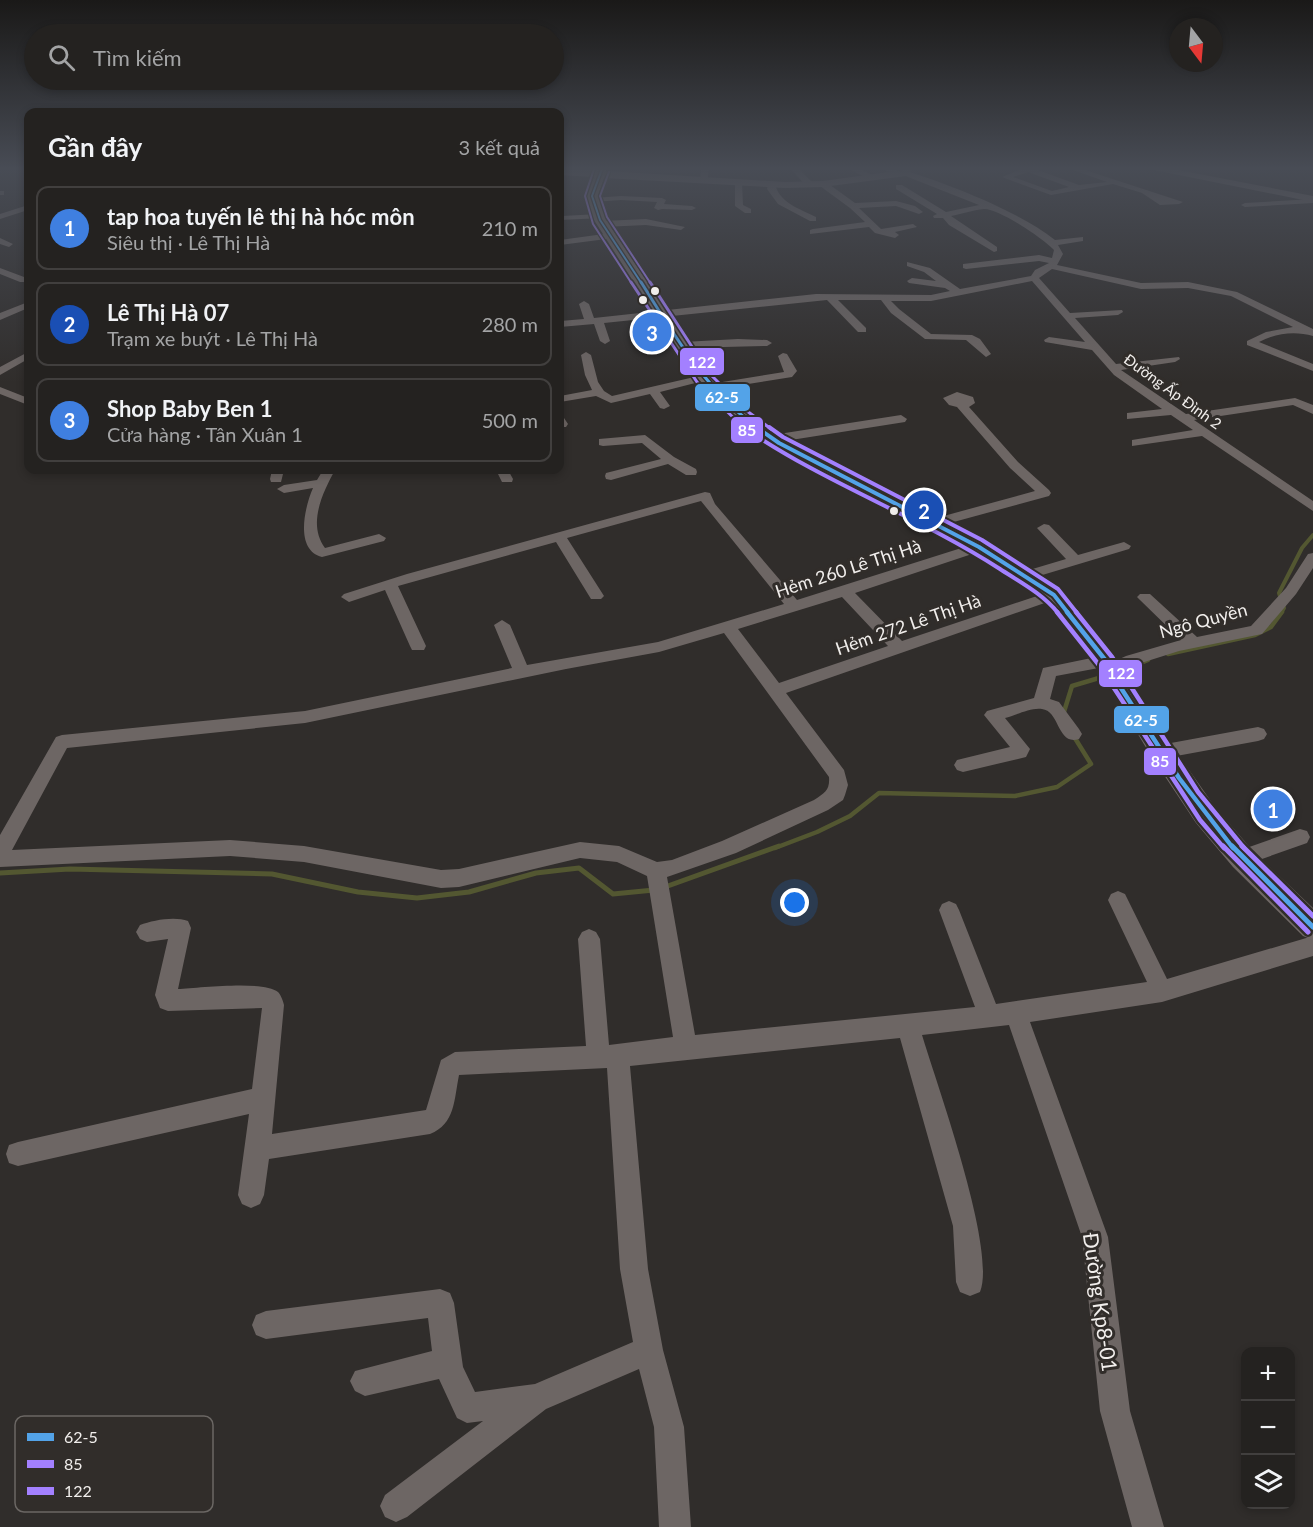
<!DOCTYPE html>
<html lang="vi">
<meta charset="utf-8">
<style>
:root{--surface:#242220;--page:#302f2d;--text:#f1f3f6;--muted:#a3a4a5;--line:#413f3e;--accent:#0b8043}
body{margin:0;font-family:Lato,sans-serif;background:var(--page);color:var(--text)}
.controls{position:absolute;right:18px;bottom:18px;display:grid;overflow:hidden;border-radius:12px;box-shadow:0 3px 9px #0003}
.controls button{width:54px;height:54px;display:grid;place-items:center;padding:0;border:0;border-bottom:2px solid var(--line);background:var(--surface);color:var(--text);font:30px sans-serif}
.compass{position:absolute;left:1169px;top:18px;width:54px;height:54px;border-radius:50%;background:var(--surface);box-shadow:0 3px 9px #0003;rotate:164deg}
.you{position:absolute;left:795px;top:903px;width:21px;height:21px;margin:-15px;border:4px solid #fff;border-radius:50%;background:#1a73e8;box-shadow:0 0 0 9px #1a73e833}
.badge{display:grid;place-items:center;width:39px;height:39px;border-radius:50%;background:var(--accent);color:#fff;font-size:20px;font-weight:700}
.pin{position:absolute;translate:-50% -50%;border:3px solid #fff;box-shadow:0 2px 6px #0006}
.list{margin:0;padding:0;list-style:none}
h2{display:flex;justify-content:space-between;align-items:center;height:78px;margin:0;padding:0 24px;font-size:26px}
h2 small{font-size:20px;font-weight:400;color:var(--muted)}
.list li{display:grid;grid-template-columns:39px 1fr auto;gap:18px;align-items:center;box-sizing:border-box;height:84px;margin:0 12px 12px;padding:0 12px;border:2px solid var(--line);border-radius:12px}
.list b{display:block;font-size:22px;white-space:nowrap}
.list p{margin:0;font-size:20px;white-space:nowrap;color:var(--muted)}
.list em{font-size:20px;font-style:normal;color:var(--muted)}
.icon{flex:none;width:33px;height:33px;fill:none;stroke:currentColor;stroke-width:2;stroke-linecap:round;stroke-linejoin:round}
.map{position:relative;flex:none;width:1313px;height:1527px;overflow:hidden}
.search{position:absolute;background:var(--surface);box-shadow:0 3px 9px #0003;left:24px;top:24px;width:540px;height:66px;display:flex;align-items:center;gap:15px;box-sizing:border-box;padding:0 21px;border-radius:33px;color:var(--muted);font-size:22px}
.panel{position:absolute;background:var(--surface);box-shadow:0 3px 9px #0003;left:24px;top:108px;width:540px;height:366px;border-radius:12px}
.map>svg:first-child{display:block}
.lines{fill:none;stroke-linecap:round;stroke-linejoin:round}
.stream-far2{stroke:#535731;stroke-width:4}
.stream-far1{stroke:#535731;stroke-width:4.5}
.stream{stroke:#535731;stroke-width:5}
.street{fill:#6d6664;fill-rule:evenodd}
.secondary{fill:#706866;fill-rule:evenodd}
.bus-1-far4-casing{stroke:#312d2a;stroke-width:4.5}
.bus-1-far3-casing{stroke:#312d2a;stroke-width:6}
.bus-1-far2-casing{stroke:#312d2a;stroke-width:8}
.bus-1-far1-casing{stroke:#312d2a;stroke-width:9}
.bus-1-casing{stroke:#312d2a;stroke-width:10}
.bus-2-far4-casing{stroke:#312d2a;stroke-width:4.5}
.bus-2-far3-casing{stroke:#312d2a;stroke-width:6}
.bus-2-far2-casing{stroke:#312d2a;stroke-width:8}
.bus-2-far1-casing{stroke:#312d2a;stroke-width:9}
.bus-2-casing{stroke:#312d2a;stroke-width:10}
.bus-3-far4-casing{stroke:#312d2a;stroke-width:4.5}
.bus-3-far3-casing{stroke:#312d2a;stroke-width:6}
.bus-3-far2-casing{stroke:#312d2a;stroke-width:8}
.bus-3-far1-casing{stroke:#312d2a;stroke-width:9}
.bus-3-casing{stroke:#312d2a;stroke-width:10}
.bus-1-far4{stroke:#53a3e8;stroke-width:2}
.bus-1-far3{stroke:#53a3e8;stroke-width:3}
.bus-1-far2{stroke:#53a3e8;stroke-width:4}
.bus-1-far1{stroke:#53a3e8;stroke-width:4.5}
.bus-1{stroke:#53a3e8;stroke-width:5}
.bus-2-far4{stroke:#a380ff;stroke-width:2}
.bus-2-far3{stroke:#a380ff;stroke-width:3}
.bus-2-far2{stroke:#a380ff;stroke-width:4}
.bus-2-far1{stroke:#a380ff;stroke-width:4.5}
.bus-2{stroke:#a380ff;stroke-width:5}
.bus-3-far4{stroke:#a380ff;stroke-width:2}
.bus-3-far3{stroke:#a380ff;stroke-width:3}
.bus-3-far2{stroke:#a380ff;stroke-width:4}
.bus-3-far1{stroke:#a380ff;stroke-width:4.5}
.bus-3{stroke:#a380ff;stroke-width:5}
.bus-dot{fill:#f1eeec;stroke:#312d2a;stroke-width:2}
.labels{text-anchor:middle;dominant-baseline:central;stroke-width:6;stroke-linejoin:round;paint-order:stroke}
.far-street-label{font-size:15px;fill:#f1eeec;stroke:#312d2a}
.street-label{font-size:18px;fill:#f1eeec;stroke:#312d2a}
.near-street-label{font-size:21px;fill:#f1eeec;stroke:#312d2a}
.key{fill:#312d2a;stroke:#6b6764;stroke-width:1.5}
.key-label{font-size:16px;fill:#f1eeec}
.line-badge{stroke:#312d2a;stroke-width:2}
.badge-label{font-size:16px;text-anchor:middle;font-weight:bold;fill:#fff}
</style>
<div class="map">
<svg width="1313" height="1527" viewBox="0 0 1313 1527">
<rect width="100%" height="100%" fill="#302d2b"/>
<g class="lines">
<!-- stream-far2 -->
<path class="stream-far2" d="M1281,613L1284,608L1279,593L1302,548L1313,535"/>
<!-- stream-far1 -->
<path class="stream-far1" d="M1168,654L1255,635L1271,627L1282,612
M1126,669L1148,660
M1063,715L1072,686L1109,675
M775,848L817,832L850,816L879,793L1015,796L1057,787L1091,764L1073,735"/>
<!-- stream -->
<path class="stream" d="M0,873L70,869L272,874L358,892L417,898L469,892L536,873L579,868L613,894L654,890
M665,887L779,846"/>
<!-- street -->
<path class="street" d="M701,169H709L707,183L700,181Z
M791,169H799L813,183V187H807Z
M849,169H860L878,178L871,180Z
M883,169H894L903,174L899,176Z
M1022,169H1035L1079,185L1107,182L1070,169H1082L1183,202L1179,204L1160,205L1142,193L1113,184L1051,195L1002,177ZM1028,172L1069,187L1052,191L1013,177Z
M906,171C949,184 1020,212 1055,240L1083,237V241L1058,245L1063,254L1057,265L1141,283L1188,282L1237,292L1313,329V336C1295,331 1276,333 1259,342L1313,364V371L1247,345V341L1266,332L1293,327L1231,296L1188,288L1141,289L1052,269L1039,278L1070,313L1122,310L1123,312L1118,315L1075,318L1116,364L1179,357L1180,359L1175,362L1121,370L1186,414L1295,398L1313,405V414L1293,405L1194,420L1313,501V511L1202,436L1132,446V440L1193,430L1171,415L1127,419V413L1162,409L1114,375L1092,350L1045,342L1044,340L1049,337L1085,342L1032,281L931,301H891L899,309L931,334L972,335L980,339L991,354L986,357L966,340L925,339L891,313L881,300H838L866,328V332H858L827,300L604,323L610,341L605,344L600,341L594,324L560,327V321L584,319L579,304L584,301L589,304L594,318L816,294L931,295L950,291L945,288L909,283L907,281L912,278L936,281L924,272L907,266V262L930,268L960,289L1031,276L1035,270L1049,263L1039,261L966,269L963,268V264L1039,255L1052,258L1054,250C1044,239 998,208 984,209C973,210 961,214 951,216L997,247V251L994,252L949,225L943,218H934L933,216L937,214L896,189V185H902L946,212L979,205L903,175L902,173Z
M735,180L742,182L743,205L751,209V213H745L735,206Z
M769,182H775C777,202 800,209 816,217V221H810L778,204L767,189Z
M820,182H826L855,203L896,201L915,206L923,212L919,214L896,206L859,208L881,229L913,224L917,227L895,232L899,235L895,238L875,233L869,227L810,234V230L813,229L865,222L850,208L820,186Z
M0,191H4V195H0Z
M621,196L662,198L666,200L664,204L692,206L696,208L692,210L662,209L658,210L654,208L657,202L621,200L593,202L589,200L593,198Z
M1313,199V203L1245,207L1241,205L1245,203Z
M25,206H28V210L0,219V214Z
M599,214L603,216L602,218L560,220V216H562Z
M646,219L685,227L681,230L646,225L603,227L599,224L603,221Z
M611,233L615,236L614,238L560,245V240Z
M0,238L13,244L9,247L0,244Z
M0,268L24,277L28,276V282H20L0,274Z
M28,302V308L0,320V313Z
M738,339L767,340L772,343L767,346L683,348L678,345L683,342Z
M28,352V359L0,375V367Z
M586,352L591,355L598,382L604,391L612,396L703,375L709,378L707,380L660,392L670,406L664,409L660,408L650,394L611,403L596,396L560,402V396L592,390L585,375L581,355Z
M783,353L787,354L797,371L792,377L710,390L704,387L710,384L784,372L778,356Z
M0,387L28,398V405L0,394Z
M957,392L973,397L975,403L969,407L1018,462L1049,490L1051,493L1049,496L939,526H929L927,523L929,520L1035,491L1010,468L957,407L949,405L943,398Z
M901,415L907,419L905,422L772,443L766,439L772,435Z
M560,417L564,418L568,424L566,427H560Z
M645,435L674,457L696,469L697,472L696,475H686L668,464L611,480L606,479L605,476L606,473L661,459L642,443L603,446L599,445V439Z
M272,470H284L281,482H271L270,479Z
M323,470H335C323,492 307,524 325,548L379,534L386,538L384,541L322,557C294,550 305,506 313,488L284,493L277,489L284,485L317,480Z
M496,470H508L513,479L512,482H502Z
M705,492L710,493L715,504L797,600L974,544H984L986,547L984,550L855,593L902,641L1049,592L1054,590L1061,595L1059,598L786,693L844,770L848,785L845,795L843,800L828,810L736,853L667,877L695,1035L975,1007L939,910L942,904L949,901L956,904L959,910L996,1004L1147,982L1108,900L1111,894L1118,891L1125,894L1167,979L1313,936V956L1162,1002L1030,1022L1108,1237L1130,1411L1164,1527H1132L1100,1411L1082,1237L1009,1025L922,1035C937,1085 997,1250 980,1292L970,1296L960,1292L956,1282L953,1226L900,1038L630,1066L648,1269L663,1350L684,1427L691,1527H659L654,1427L639,1369L546,1409L407,1517L396,1522L385,1517L380,1506L385,1495L483,1421L467,1423L457,1418L439,1379L365,1396L355,1391L350,1381L355,1371L432,1351L428,1318L266,1339L256,1335L252,1325L256,1315L266,1311L440,1289L450,1293L454,1303L463,1367L475,1392L535,1384L633,1342L620,1269L607,1068L459,1075C454,1100 455,1124 430,1134L269,1159L264,1195L260,1204L251,1208L242,1204L238,1195L249,1114L18,1166L9,1163L6,1154L9,1145L18,1142L252,1089L262,1008L168,1011L160,1008L155,995L168,939L147,942L140,939L136,932L140,925C153,920 175,916 188,921L191,928L178,989C199,988 263,980 278,992C281,995 283,1001 284,1005L272,1134L426,1110L441,1060L455,1052L586,1046L578,939L582,932L589,929L596,932L600,939L609,1045L673,1037L647,876L617,862L580,858L459,887L441,888L304,862L230,856L0,867V835L56,737L62,735L305,711L512,668L494,625L502,620L510,625L527,665L658,642L784,604L701,501L567,538L604,596L601,599H591L556,542L398,586L426,646L424,650H412L410,646L385,590L349,602L341,597L344,594L407,574ZM842,597L888,646L779,683L738,629ZM724,633L829,777C830,790 825,793 814,800L722,841L672,860L657,862L619,846L580,842L459,869L441,870L304,846L230,840L12,850L67,748L305,723L566,669L659,652Z
M1044,524L1049,525L1078,555L1124,542L1131,546L1129,549L1029,579H1019L1017,576L1019,573L1066,559L1037,528Z
M1313,553V568L1296,594L1262,634L1179,651L1138,664L1110,677L1104,675L1102,671L1104,667L1056,676L1050,699L1059,702L1079,729L1082,734L1079,739C1057,746 1060,711 1042,709C1032,707 1016,715 1005,718L1030,749L1026,757L963,772L957,770L954,765L957,760L1010,747L984,715L987,711L1034,698L1043,668L1106,655L1112,657L1113,662L1126,656L1181,640L1140,600L1137,597L1140,594H1150L1197,637L1251,626L1286,588L1308,554Z
M1258,727L1264,729L1267,734L1264,739L1258,741L1160,759L1154,757L1151,752L1154,747L1160,745Z
M1300,829L1307,831L1310,837L1307,843L1242,866L1235,864L1232,858L1235,852Z"/>
<!-- secondary -->
<path class="secondary" d="M560,169H607L606,171L785,182L823,181L910,169L911,173L906,176L823,187L785,188L604,178L598,196L606,220L709,375L748,413L785,439L986,543L1062,590L1114,655L1166,737L1215,807L1253,851L1313,908V940L1303,936L1233,867L1196,823L1148,751L1096,664L1046,600L972,551L773,447L736,421L697,381L594,220L586,196L594,177L560,175Z
M1149,169H1173L1313,196V202Z"/>
<defs>
<path id="bus-1-far4" d="M602,169L592,196L600,220L642,284"/>
<path id="bus-1-far3" d="M641,282C675,336 706,391 759,429"/>
<path id="bus-1-far2" d="M756,427L779,443L979,547L1054,595L1068,613"/>
<path id="bus-1-far1" d="M1067,612L1106,661L1110,671L1179,778L1233,848"/>
<path id="bus-1" d="M1232,846L1313,927"/>
<path id="bus-2-far4" d="M594,169L585,196L593,224L632,284"/>
<path id="bus-2-far3" d="M631,282L697,382L745,429"/>
<path id="bus-2-far2" d="M743,427C824,483 918,516 1000,569C1020,582 1043,594 1058,613"/>
<path id="bus-2-far1" d="M1057,612L1099,665L1200,820L1224,848"/>
<path id="bus-2" d="M1223,846L1308,932"/>
<path id="bus-3-far4" d="M609,172L600,196L607,217L651,284"/>
<path id="bus-3-far3" d="M650,282L709,373L747,411L771,429"/>
<path id="bus-3-far2" d="M769,427L783,437L982,540L1058,589L1077,613"/>
<path id="bus-3-far1" d="M1076,612L1112,657L1198,792L1244,848"/>
<path id="bus-3" d="M1242,846L1313,916"/>
</defs>
<!-- bus-1-far4 casing -->
<use href="#bus-1-far4" class="bus-1-far4-casing"/>
<!-- bus-1-far3 casing -->
<use href="#bus-1-far3" class="bus-1-far3-casing"/>
<!-- bus-1-far2 casing -->
<use href="#bus-1-far2" class="bus-1-far2-casing"/>
<!-- bus-1-far1 casing -->
<use href="#bus-1-far1" class="bus-1-far1-casing"/>
<!-- bus-1 casing -->
<use href="#bus-1" class="bus-1-casing"/>
<!-- bus-2-far4 casing -->
<use href="#bus-2-far4" class="bus-2-far4-casing"/>
<!-- bus-2-far3 casing -->
<use href="#bus-2-far3" class="bus-2-far3-casing"/>
<!-- bus-2-far2 casing -->
<use href="#bus-2-far2" class="bus-2-far2-casing"/>
<!-- bus-2-far1 casing -->
<use href="#bus-2-far1" class="bus-2-far1-casing"/>
<!-- bus-2 casing -->
<use href="#bus-2" class="bus-2-casing"/>
<!-- bus-3-far4 casing -->
<use href="#bus-3-far4" class="bus-3-far4-casing"/>
<!-- bus-3-far3 casing -->
<use href="#bus-3-far3" class="bus-3-far3-casing"/>
<!-- bus-3-far2 casing -->
<use href="#bus-3-far2" class="bus-3-far2-casing"/>
<!-- bus-3-far1 casing -->
<use href="#bus-3-far1" class="bus-3-far1-casing"/>
<!-- bus-3 casing -->
<use href="#bus-3" class="bus-3-casing"/>
<!-- bus-1-far4 -->
<use href="#bus-1-far4" class="bus-1-far4"/>
<!-- bus-1-far3 -->
<use href="#bus-1-far3" class="bus-1-far3"/>
<!-- bus-1-far2 -->
<use href="#bus-1-far2" class="bus-1-far2"/>
<!-- bus-1-far1 -->
<use href="#bus-1-far1" class="bus-1-far1"/>
<!-- bus-1 -->
<use href="#bus-1" class="bus-1"/>
<!-- bus-2-far4 -->
<use href="#bus-2-far4" class="bus-2-far4"/>
<!-- bus-2-far3 -->
<use href="#bus-2-far3" class="bus-2-far3"/>
<!-- bus-2-far2 -->
<use href="#bus-2-far2" class="bus-2-far2"/>
<!-- bus-2-far1 -->
<use href="#bus-2-far1" class="bus-2-far1"/>
<!-- bus-2 -->
<use href="#bus-2" class="bus-2"/>
<!-- bus-3-far4 -->
<use href="#bus-3-far4" class="bus-3-far4"/>
<!-- bus-3-far3 -->
<use href="#bus-3-far3" class="bus-3-far3"/>
<!-- bus-3-far2 -->
<use href="#bus-3-far2" class="bus-3-far2"/>
<!-- bus-3-far1 -->
<use href="#bus-3-far1" class="bus-3-far1"/>
<!-- bus-3 -->
<use href="#bus-3" class="bus-3"/>
</g>
<!-- sky -->
<linearGradient id="sky" x2="0" y2="1"><stop stop-color="#1a1918"/><stop offset="0.44" stop-color="#484c55"/><stop offset="1" stop-color="#484c55" stop-opacity="0"/></linearGradient>
<rect width="1313" height="383" fill="url(#sky)"/>
<!-- markers -->
<g class="bus-dot">
<circle cx="655" cy="291" r="5"/>
<circle cx="643" cy="300" r="5"/>
<circle cx="894" cy="511" r="5"/>
</g>
<g class="labels">
<!-- far-street labels -->
<g class="far-street-label">
<text transform="translate(1173 391) rotate(36)">Đường Ấp Đình 2</text>
</g>
<!-- street labels -->
<g class="street-label">
<text transform="translate(848 568) rotate(-18)">Hẻm 260 Lê Thị Hà</text>
<text transform="translate(1203 620) rotate(-15)">Ngô Quyền</text>
<text transform="translate(908 624) rotate(-19)">Hẻm 272 Lê Thị Hà</text>
</g>
<!-- near-street labels -->
<g class="near-street-label">
<text transform="translate(1101 1302) rotate(82)">Đường Kp8-01</text>
</g>
</g>
<!-- legend -->
<rect x="15" y="1416" width="198" height="96" rx="9" class="key"/>
<rect x="27" y="1433" width="27" height="8" fill="#53a3e8"/>
<rect x="27" y="1460" width="27" height="8" fill="#a380ff"/>
<rect x="27" y="1487" width="27" height="8" fill="#a380ff"/>
<g class="key-label">
<text x="64" y="1443">62-5</text>
<text x="64" y="1470">85</text>
<text x="64" y="1497">122</text>
</g>
<g class="line-badge">
<rect x="679" y="347" width="46" height="29" rx="6" fill="#a380ff"/>
<rect x="694" y="383" width="57" height="29" rx="6" fill="#53a3e8"/>
<rect x="730" y="416" width="34" height="28" rx="6" fill="#a380ff"/>
<rect x="1098" y="659" width="45" height="29" rx="6" fill="#a380ff"/>
<rect x="1113" y="705" width="57" height="29" rx="6" fill="#53a3e8"/>
<rect x="1143" y="747" width="34" height="29" rx="6" fill="#a380ff"/>
</g>
<g class="badge-label">
<text x="702" y="368">122</text>
<text x="722" y="403">62-5</text>
<text x="747" y="436">85</text>
<text x="1121" y="679">122</text>
<text x="1141" y="726">62-5</text>
<text x="1160" y="767">85</text>
</g>
</svg>
<div class="controls">
<button>+</button>
<button>−</button>
<button><svg class="icon" aria-label="layers" viewBox="0 0 24 24"><path d="M12 4l9 5-9 5-9-5zM3 14l9 5 9-5"/></svg></button>
</div>
<svg class="compass" viewBox="-18 -18 36 36"><path d="M0-13l5 13h-10z" fill="#e53935"/><path d="M0 13l5-13h-10z" fill="#a3a4a5"/></svg>
<div class="you"></div>
<div class="pin badge" style="left:1273px;top:809px;background:#3f7fe0">1</div>
<div class="pin badge" style="left:924px;top:510px;background:#1a4fb4">2</div>
<div class="pin badge" style="left:652px;top:332px;background:#3f7fe0">3</div>
<div class="search"><svg class="icon" aria-label="search" viewBox="0 0 24 24"><circle cx="10" cy="10" r="6"/><path d="M15 15l6 6"/></svg>Tìm kiếm</div>
<section class="panel">
<h2>Gần đây<small>3 kết quả</small></h2>
<ul class="list">
<li><span class="badge" style="background:#3f7fe0">1</span><div><b>tap hoa tuyến lê thị hà hóc môn</b><p>Siêu thị · Lê Thị Hà</p></div><em>210 m</em></li>
<li><span class="badge" style="background:#1a4fb4">2</span><div><b>Lê Thị Hà 07</b><p>Trạm xe buýt · Lê Thị Hà</p></div><em>280 m</em></li>
<li><span class="badge" style="background:#3f7fe0">3</span><div><b>Shop Baby Ben 1</b><p>Cửa hàng · Tân Xuân 1</p></div><em>500 m</em></li>
</ul>
</section>
</div>
